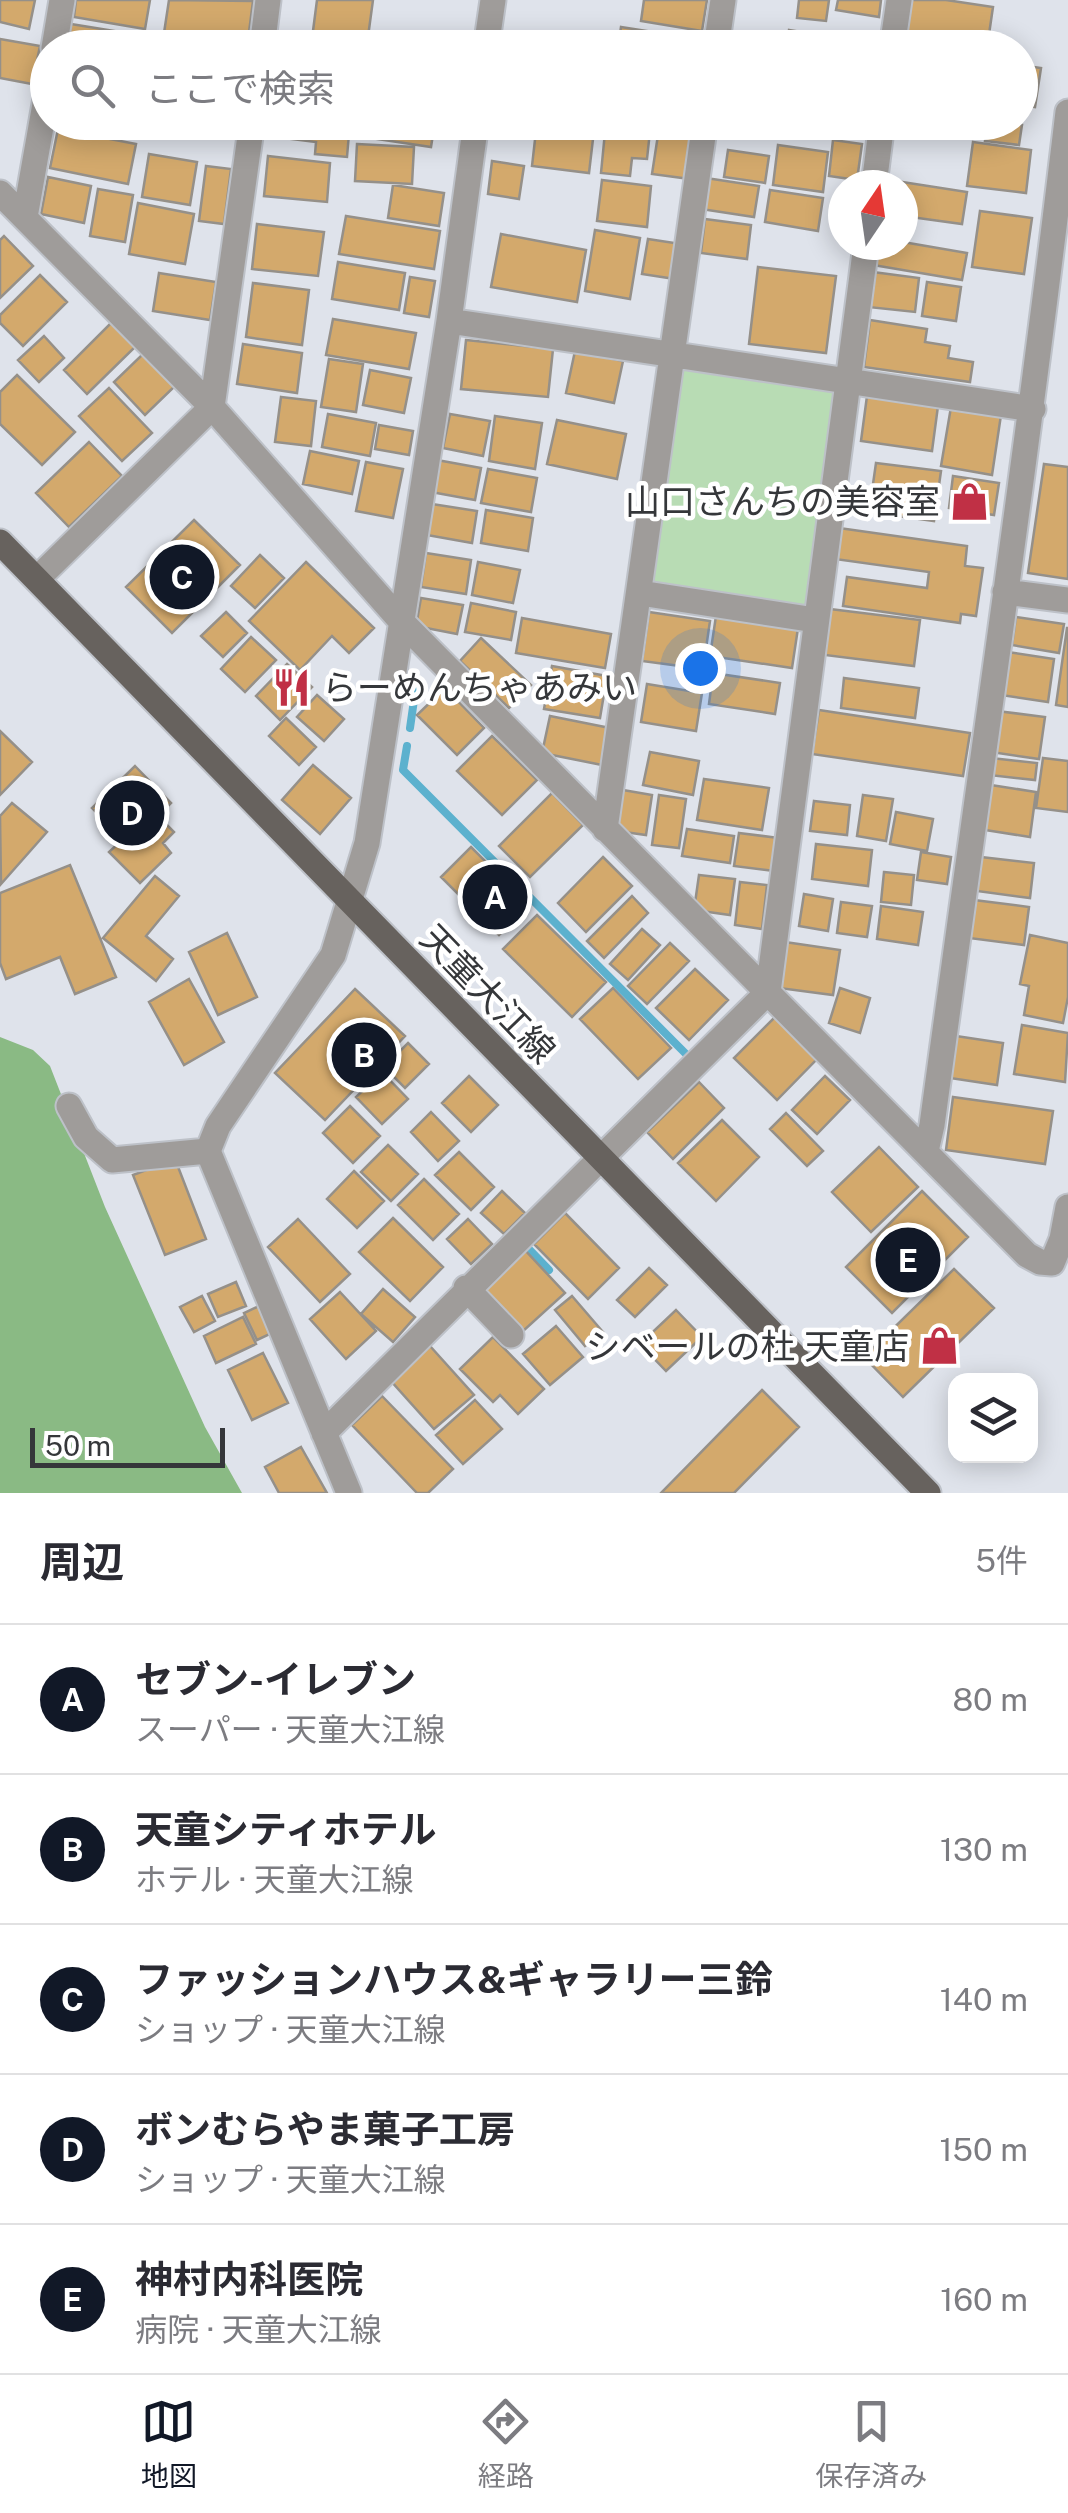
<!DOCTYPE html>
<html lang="ja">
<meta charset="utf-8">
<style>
:root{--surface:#fff;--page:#f7f7f7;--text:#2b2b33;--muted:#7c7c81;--line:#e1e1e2;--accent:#111827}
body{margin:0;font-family:"Public Sans","Noto Sans JP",sans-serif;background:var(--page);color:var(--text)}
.controls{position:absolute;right:30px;bottom:30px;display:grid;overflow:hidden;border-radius:20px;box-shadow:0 5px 25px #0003}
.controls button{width:90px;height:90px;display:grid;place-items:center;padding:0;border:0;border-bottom:2px solid var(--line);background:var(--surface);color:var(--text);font:50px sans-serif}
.compass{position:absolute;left:828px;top:170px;width:90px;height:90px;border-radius:50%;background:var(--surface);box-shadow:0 5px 25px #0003;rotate:13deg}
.scale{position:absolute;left:30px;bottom:25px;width:195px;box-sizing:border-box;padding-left:10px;border:5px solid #35373a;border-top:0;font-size:28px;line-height:35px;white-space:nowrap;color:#35373a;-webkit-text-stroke:8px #fff;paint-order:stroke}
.you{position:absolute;left:700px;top:668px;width:35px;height:35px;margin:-25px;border:8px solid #fff;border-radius:50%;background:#1a73e8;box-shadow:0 0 0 15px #1a73e833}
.badge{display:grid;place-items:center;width:65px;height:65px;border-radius:50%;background:var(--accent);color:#fff;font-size:32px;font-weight:700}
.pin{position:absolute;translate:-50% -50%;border:5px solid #fff;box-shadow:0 2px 10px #0006}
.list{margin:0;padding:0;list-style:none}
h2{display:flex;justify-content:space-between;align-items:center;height:130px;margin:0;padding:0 40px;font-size:42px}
h2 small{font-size:32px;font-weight:400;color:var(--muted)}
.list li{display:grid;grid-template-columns:65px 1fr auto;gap:30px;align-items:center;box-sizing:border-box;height:150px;padding:0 40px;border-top:2px solid var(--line)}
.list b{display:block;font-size:38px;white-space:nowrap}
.list p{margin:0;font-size:32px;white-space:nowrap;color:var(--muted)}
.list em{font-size:32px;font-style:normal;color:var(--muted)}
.icon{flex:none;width:55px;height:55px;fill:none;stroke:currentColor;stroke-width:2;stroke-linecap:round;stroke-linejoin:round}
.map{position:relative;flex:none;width:1068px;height:1493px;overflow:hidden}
.search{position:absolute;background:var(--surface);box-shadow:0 5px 25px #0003;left:30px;right:30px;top:30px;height:110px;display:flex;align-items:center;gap:25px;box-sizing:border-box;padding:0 35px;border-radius:55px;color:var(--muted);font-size:38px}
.sheet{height:880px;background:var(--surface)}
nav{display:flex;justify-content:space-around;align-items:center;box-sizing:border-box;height:140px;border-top:2px solid var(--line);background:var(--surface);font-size:28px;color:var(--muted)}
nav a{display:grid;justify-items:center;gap:5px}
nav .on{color:var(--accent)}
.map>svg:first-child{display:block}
.green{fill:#b8dcb4}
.forest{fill:#8aba84}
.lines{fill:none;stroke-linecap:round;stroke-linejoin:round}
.stream{stroke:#5cb1ce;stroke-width:8}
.building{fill:#d3a96c;stroke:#959089;stroke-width:2.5}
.minor-casing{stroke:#bdc1c8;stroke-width:29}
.major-casing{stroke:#bdc1c8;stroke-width:29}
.minor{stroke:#9f9c9a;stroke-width:25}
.major{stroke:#67625e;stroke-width:25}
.labels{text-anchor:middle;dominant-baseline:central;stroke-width:9;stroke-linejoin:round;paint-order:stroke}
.poi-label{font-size:35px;fill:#35373a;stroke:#fff;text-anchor:end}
.street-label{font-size:35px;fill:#35373a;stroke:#fff}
</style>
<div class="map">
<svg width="1068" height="1493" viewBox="0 0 1068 1493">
<rect width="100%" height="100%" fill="#dfe3eb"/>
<!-- green -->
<path class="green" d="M680,365L838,388L806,607L648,584Z"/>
<!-- forest -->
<path class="forest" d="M0,1037L33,1050L50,1066L105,1207L205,1427L242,1493H0Z"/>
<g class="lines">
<!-- stream -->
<path class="stream" d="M410,728L417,679
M407,746L403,770L686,1054
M527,1241L524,1244L549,1270"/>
</g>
<!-- building -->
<path class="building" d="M0,0H35L29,29L0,22Z
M76,0H150L145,29L74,17Z
M169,0L253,1L247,48H206L207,39L164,33Z
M317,0H373L368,37L313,31Z
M644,0H707L702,31L641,21Z
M799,0H829L826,21L797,18Z
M838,0H881L879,17L836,10Z
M910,0H946L993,7L987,48H903Z
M71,24L145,36L143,48H67Z
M621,27L698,39L697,48H618Z
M789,30L850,40L849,48H786Z
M519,32L606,47V48H516Z
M0,39L40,46L32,84L0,78Z
M1020,65L1041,68L1035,107L1020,105Z
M270,122H350L347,157L315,154L316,142L283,138L284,127L269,126Z
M359,122H435L431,147L357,136Z
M537,122H595L589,173L532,166Z
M606,122H651L647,159L632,158L630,176L601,173Z
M660,122L698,128L690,179L652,174Z
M778,122H853L852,131L819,127L818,135L777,130Z
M987,122L1022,125L1019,145L985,141Z
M58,129L136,144L128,184L50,168Z
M833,140L862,144L857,180L829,176Z
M973,142L1031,150L1026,193L967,186Z
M357,144L414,147L412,184L355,181Z
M778,145L828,152L823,192L773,185Z
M728,150L769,156L765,183L724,177Z
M149,154L197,162L190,205L142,197Z
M268,156L330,163L327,202L264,196Z
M492,161L524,166L519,199L488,194Z
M206,166L231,169L224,224L199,221Z
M48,177L91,186L84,223L41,214Z
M706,178L759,186L754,217L701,209Z
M883,179L967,192L962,224L903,216V185H882Z
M602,180L651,186L647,227L597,221Z
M393,185L444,193L439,226L388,218Z
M98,189L133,195L125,242L90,236Z
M770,190L823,198L818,231L765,222Z
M138,203L194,214L185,264L129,254Z
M980,211L1032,218L1024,274L972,267Z
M346,216L440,231L434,269L339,254Z
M705,219L751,225L747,259L701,253Z
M257,224L324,232L318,276L252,269Z
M595,230L640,238L630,299L585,291Z
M501,234L586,250L577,302L491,287Z
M4,236L33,266L0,298V240Z
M648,239L681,244L675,279L642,274Z
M903,242L967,253L962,280L873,265L876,245H903Z
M338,262L405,273L399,310L332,299Z
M758,267L836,276L826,353L749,344Z
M873,272L919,278L915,312L868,307Z
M159,273L216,282L210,320L153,311Z
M40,275L67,302L23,346L0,323V315Z
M410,277L435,281L429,317L404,313Z
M927,282L961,287L956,321L922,316Z
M253,283L309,290L302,345L246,337Z
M333,319L416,333L409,369L326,355Z
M870,320L927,329L925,342L950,346L948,358L973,362L970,382L864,367Z
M111,323L135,347L87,394L64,370Z
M44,336L64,358L39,382L18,360Z
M466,340L553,349L548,397L461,389Z
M243,344L302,353L297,393L237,384Z
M575,351L623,361L614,403L566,393Z
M143,354L175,386L145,415L114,382Z
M329,359L363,364L356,412L321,407Z
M370,370L411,378L404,413L363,405Z
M17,375L75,432L42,465L0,424V392Z
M109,388L152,433L122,461L79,416Z
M867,396L938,406L932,451L861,441Z
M281,397L316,401L311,446L275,442Z
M951,407L1001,415L992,475L941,466Z
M328,414L376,423L370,456L322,447Z
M450,414L490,421L483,456L443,448Z
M495,416L542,423L535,469L489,461Z
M557,420L626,434L617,479L547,464Z
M379,425L413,431L409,455L375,449Z
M89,442L122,476L69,527L36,493Z
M310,451L359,461L352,494L303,484Z
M437,460L481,468L475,500L431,492Z
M366,462L403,469L393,518L356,511Z
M876,463L941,471L934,521L869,512Z
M1044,464L1068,467V579L1028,573Z
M488,469L537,478L531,512L481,503Z
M953,476L999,483L994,515L949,508Z
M432,504L477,511L472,543L427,535Z
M486,510L533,518L528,551L481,543Z
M194,520L240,565L172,633L126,587Z
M839,528L967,546L965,566L983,568L976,616L961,614L960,623L843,606L847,577L927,588L929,572L835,559Z
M426,553L471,560L466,594L421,587Z
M260,555L284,578L255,608L231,586Z
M306,562L374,628L349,653L332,636L300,670L249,621Z
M478,562L520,570L513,603L472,595Z
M421,598L463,605L457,634L416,626Z
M471,603L516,612L511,640L465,632Z
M830,609L920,620L914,666L825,655Z
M226,612L247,633L223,657L201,636Z
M649,612L710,621L703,669L642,661Z
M716,616L798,628L792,668L710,656Z
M1016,617L1064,624L1059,653L1012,645Z
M522,618L611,634L605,668L516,653Z
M1067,628H1068V707L1056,705Z
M251,637L276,660L245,692L221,669Z
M481,638L531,685L509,708L460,661Z
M1008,652L1054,659L1048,702L1001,695Z
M287,664L312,687L280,720L256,696Z
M552,666L607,676L600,718L544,709Z
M713,673L780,683L775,714L709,704Z
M844,678L919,688L915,718L841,708Z
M647,684L702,693L696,731L641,722Z
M445,688L484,728L457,755L417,715Z
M317,695L344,719L324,741L297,717Z
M819,710L970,733L963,776L812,754Z
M997,711L1045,717L1039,759L991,752Z
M550,716L610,728L602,765L542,753Z
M286,718L316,747L299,765L269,736Z
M0,731L32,762L0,795Z
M492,736L537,780L502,815L457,771Z
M650,752L699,761L693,795L643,785Z
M991,758L1037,763L1035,780L989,775Z
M1043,758L1068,761V812L1036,808Z
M313,765L351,798L320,834L282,800Z
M135,766L171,803L158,816L174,832L163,843L171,853L140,883L109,852L123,839L92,808Z
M704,779L769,788L762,830L697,820Z
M991,785L1036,792L1030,837L985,830Z
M623,790L652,795L646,835L617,831Z
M552,793L583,825L530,877L499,846Z
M659,795L686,799L679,848L652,845Z
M863,795L893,799L886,841L857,836Z
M814,801L850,805L847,835L810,831Z
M12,803L47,832L1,884L0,816Z
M896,812L933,819L927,851L890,844Z
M687,829L734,836L730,863L682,856Z
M739,833L779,838L775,871L734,866Z
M816,844L872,850L868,886L812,879Z
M471,847L529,905L499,935L441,877Z
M921,852L951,857L947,884L917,880Z
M603,857L632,886L586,932L558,903Z
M981,857L1034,863L1030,898L977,891Z
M70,865L116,977L75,994L60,957L6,979L0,963V893Z
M884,872L914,875L911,905L881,902Z
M699,875L735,879L730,915L694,910Z
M155,876L179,896L146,936L173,959L156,981L103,938Z
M740,882L767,885L762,929L735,925Z
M804,894L833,899L828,931L799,926Z
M632,896L648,913L604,958L587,941Z
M974,900L1029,907L1024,945L969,938Z
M841,902L872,906L867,937L837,933Z
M881,906L923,912L918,945L877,939Z
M537,915L606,982L572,1017L503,949Z
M642,929L660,945L628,980L610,964Z
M227,933L257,997L218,1015L189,952Z
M1030,935L1068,943V997L1063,1023L1024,1015L1029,986L1020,984Z
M785,942L840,950L833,995L779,988Z
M670,943L689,961L647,1004L628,986Z
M695,969L728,1000L689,1040L656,1008Z
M189,979L224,1042L184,1065L149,1002Z
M613,988L671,1048L638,1079L580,1019Z
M840,988L870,998L860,1033L829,1023Z
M355,989L405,1036L325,1120L275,1073Z
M775,1017L818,1058L777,1100L734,1058Z
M1022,1025L1068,1033L1065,1082L1014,1074Z
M956,1036L1003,1043L997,1085L950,1078Z
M408,1043L429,1064L405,1088L384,1067Z
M382,1072L408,1099L382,1124L356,1097Z
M469,1076L498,1105L471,1132L442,1103Z
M825,1076L850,1100L817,1134L792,1110Z
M699,1082L724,1108L673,1159L647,1132Z
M953,1097L1053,1111L1045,1164L946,1150Z
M350,1106L380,1136L353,1163L323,1133Z
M431,1112L459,1141L438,1161L411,1132Z
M786,1113L823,1151L807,1166L770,1129Z
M722,1120L759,1157L716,1201L678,1163Z
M388,1145L418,1174L391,1201L361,1172Z
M879,1147L918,1187L871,1232L832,1192Z
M459,1152L494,1187L471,1210L435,1175Z
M175,1159L206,1239L165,1255L133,1175Z
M354,1171L384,1201L357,1228L327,1199Z
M424,1179L459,1214L433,1240L398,1205Z
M502,1191L525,1213L504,1234L481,1213Z
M922,1191L968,1237L892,1313L846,1267Z
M565,1213L619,1268L588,1299L534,1244Z
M393,1218L443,1267L410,1301L359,1252Z
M298,1219L350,1274L320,1302L268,1247Z
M468,1219L492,1244L471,1264L447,1239Z
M523,1248L565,1293L522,1332L480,1287Z
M649,1268L667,1285L635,1317L617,1300Z
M954,1269L994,1308L903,1397L864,1357Z
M236,1282L246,1306L218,1317L208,1294Z
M383,1289L415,1317L393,1342L361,1314Z
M340,1292L376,1331L346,1359L310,1319Z
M202,1296L215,1321L194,1332L180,1307Z
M572,1296L603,1332L585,1346L555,1310Z
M259,1306L272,1333L257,1340L244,1313Z
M676,1310L702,1337L666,1371L640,1344Z
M243,1317L256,1344L216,1363L204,1336Z
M556,1326L583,1357L550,1385L523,1354Z
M493,1337L544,1389L518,1414L500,1395L493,1402L460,1369Z
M430,1346L474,1395L434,1429L391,1381Z
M263,1353L288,1403L252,1420L228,1370Z
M762,1390L799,1427L734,1493H661Z
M382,1396L453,1469L428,1493H417L352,1425Z
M475,1400L502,1429L463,1464L436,1435Z
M301,1447L327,1493H279L265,1467Z"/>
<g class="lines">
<defs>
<path id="minor" d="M54,48L62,0
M262,48L268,0
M486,48L493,0
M716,48L723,0
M892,48L899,0
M874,185L882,122
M0,193L212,407L401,621L1027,1255L1040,1262L1052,1263L1062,1239L1068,1207
M25,217L48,87
M449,321L1033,409
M37,579L212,407L252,122
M1005,592L1068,600
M640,593L815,620
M605,829L705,122
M69,1106L86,1137L112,1160L208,1151
M926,1151L932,1125C978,787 1028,450 1068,112
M466,1288L511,1335
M324,1433L768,992L866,245
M349,1493L208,1151L218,1126L333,955L367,843L449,321L476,122"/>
<path id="major" d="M0,542L928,1493"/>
</defs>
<!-- minor casing -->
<use href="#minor" class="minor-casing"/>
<!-- major casing -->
<use href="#major" class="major-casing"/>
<!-- minor -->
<use href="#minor" class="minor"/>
<!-- major -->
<use href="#major" class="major"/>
</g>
<!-- icons -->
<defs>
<symbol id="shop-bare" viewBox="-9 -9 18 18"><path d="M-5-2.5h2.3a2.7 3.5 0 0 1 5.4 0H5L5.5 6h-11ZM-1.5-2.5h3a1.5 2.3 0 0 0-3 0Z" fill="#c03045" stroke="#fff" stroke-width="2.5" paint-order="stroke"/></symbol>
<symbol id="restaurant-bare" viewBox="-9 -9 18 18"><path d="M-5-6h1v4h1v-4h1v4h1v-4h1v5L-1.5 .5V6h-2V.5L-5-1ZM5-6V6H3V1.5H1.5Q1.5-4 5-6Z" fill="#c03045" stroke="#fff" stroke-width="2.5" paint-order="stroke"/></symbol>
</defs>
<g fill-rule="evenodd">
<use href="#shop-bare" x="942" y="474" width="55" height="55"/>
<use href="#restaurant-bare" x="264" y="660" width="55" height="55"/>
<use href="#shop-bare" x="912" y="1318" width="55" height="55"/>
</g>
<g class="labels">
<!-- poi labels -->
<g class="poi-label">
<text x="940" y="501">山口さんちの美容室</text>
<text x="322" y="687" text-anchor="start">らーめんちゃあみい</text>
<text x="909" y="1346">シベールの杜 天童店</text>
</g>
<!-- street labels -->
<g class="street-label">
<text transform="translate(488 994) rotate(46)">天童大江線</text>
</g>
</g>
</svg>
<div class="controls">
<button><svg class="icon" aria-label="layers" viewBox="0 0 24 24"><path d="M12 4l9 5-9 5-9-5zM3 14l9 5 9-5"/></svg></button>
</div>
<svg class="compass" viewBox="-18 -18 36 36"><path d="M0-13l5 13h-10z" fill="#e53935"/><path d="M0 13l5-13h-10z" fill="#7c7c81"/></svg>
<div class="scale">50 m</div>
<div class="you"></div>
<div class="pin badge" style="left:495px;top:897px">A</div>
<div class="pin badge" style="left:364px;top:1055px">B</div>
<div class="pin badge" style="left:182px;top:577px">C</div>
<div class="pin badge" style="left:132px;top:813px">D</div>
<div class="pin badge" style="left:908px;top:1260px">E</div>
<div class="search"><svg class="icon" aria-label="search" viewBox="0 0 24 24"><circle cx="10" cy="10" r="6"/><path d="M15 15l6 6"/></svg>ここで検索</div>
</div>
<section class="sheet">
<h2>周辺<small>5件</small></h2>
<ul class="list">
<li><span class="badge">A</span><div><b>セブン-イレブン</b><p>スーパー · 天童大江線</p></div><em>80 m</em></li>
<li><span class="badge">B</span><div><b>天童シティホテル</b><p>ホテル · 天童大江線</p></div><em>130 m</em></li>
<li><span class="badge">C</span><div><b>ファッションハウス&amp;ギャラリー三鈴</b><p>ショップ · 天童大江線</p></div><em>140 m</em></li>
<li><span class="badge">D</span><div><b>ボンむらやま菓子工房</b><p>ショップ · 天童大江線</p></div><em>150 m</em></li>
<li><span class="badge">E</span><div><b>神村内科医院</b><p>病院 · 天童大江線</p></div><em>160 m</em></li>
</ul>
</section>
<nav>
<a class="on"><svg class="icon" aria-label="map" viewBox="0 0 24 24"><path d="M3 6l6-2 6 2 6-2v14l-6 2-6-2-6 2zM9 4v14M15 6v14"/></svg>地図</a>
<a><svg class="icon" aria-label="directions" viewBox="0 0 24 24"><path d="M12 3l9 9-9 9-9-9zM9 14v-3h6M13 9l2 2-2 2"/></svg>経路</a>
<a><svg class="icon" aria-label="saved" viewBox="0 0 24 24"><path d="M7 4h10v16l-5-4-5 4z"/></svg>保存済み</a>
</nav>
